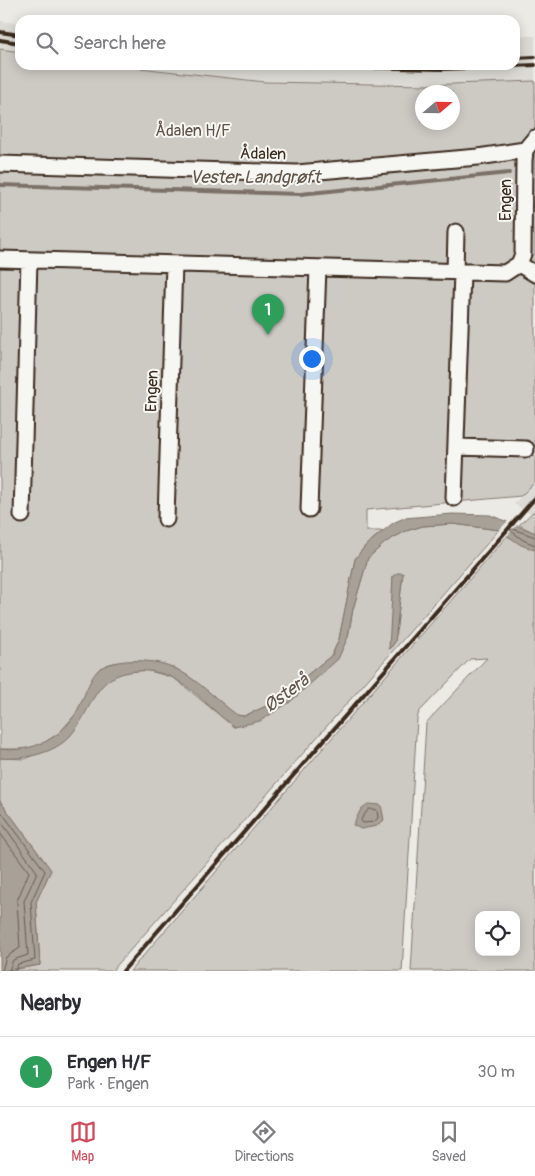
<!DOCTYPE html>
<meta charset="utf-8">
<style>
:root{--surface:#fff;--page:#f2f2f3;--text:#2b2b33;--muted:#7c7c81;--line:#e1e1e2;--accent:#d1495b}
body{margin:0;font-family:Pangolin,sans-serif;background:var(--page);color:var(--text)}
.controls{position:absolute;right:15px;bottom:15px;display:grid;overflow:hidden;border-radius:10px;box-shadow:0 2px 12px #0003}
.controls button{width:45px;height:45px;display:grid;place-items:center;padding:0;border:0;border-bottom:1px solid var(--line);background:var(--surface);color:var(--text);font:25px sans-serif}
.compass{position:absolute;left:415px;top:85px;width:45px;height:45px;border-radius:50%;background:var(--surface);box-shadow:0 2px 12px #0003;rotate:70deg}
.you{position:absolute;left:311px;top:358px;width:18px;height:18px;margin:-12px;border:4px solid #fff;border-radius:50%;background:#1a73e8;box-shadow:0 0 0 8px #1a73e833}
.badge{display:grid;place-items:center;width:32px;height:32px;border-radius:50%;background:var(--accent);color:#fff;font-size:16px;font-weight:700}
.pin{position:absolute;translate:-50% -41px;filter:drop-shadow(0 1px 2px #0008)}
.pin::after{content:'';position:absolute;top:26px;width:18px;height:15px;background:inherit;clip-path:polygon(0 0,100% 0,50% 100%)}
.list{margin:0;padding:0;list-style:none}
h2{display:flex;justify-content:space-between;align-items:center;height:65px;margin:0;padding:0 20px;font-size:21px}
h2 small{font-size:16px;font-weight:400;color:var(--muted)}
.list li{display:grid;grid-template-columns:32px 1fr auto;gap:15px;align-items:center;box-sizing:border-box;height:70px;padding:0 20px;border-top:1px solid var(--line)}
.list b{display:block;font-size:19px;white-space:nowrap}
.list p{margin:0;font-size:16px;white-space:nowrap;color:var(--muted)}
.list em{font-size:16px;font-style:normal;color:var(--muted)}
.icon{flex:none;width:28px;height:28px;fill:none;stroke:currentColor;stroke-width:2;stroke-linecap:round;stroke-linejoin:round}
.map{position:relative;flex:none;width:535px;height:971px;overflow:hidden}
.search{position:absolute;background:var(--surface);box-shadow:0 2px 12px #0003;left:15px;right:15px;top:15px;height:55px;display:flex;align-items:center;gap:12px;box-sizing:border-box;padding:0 18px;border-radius:15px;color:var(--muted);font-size:19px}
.sheet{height:135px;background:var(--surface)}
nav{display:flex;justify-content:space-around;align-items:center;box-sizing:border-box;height:70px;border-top:1px solid var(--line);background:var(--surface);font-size:14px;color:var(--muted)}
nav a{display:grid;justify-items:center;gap:2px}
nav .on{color:var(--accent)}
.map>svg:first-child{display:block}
.built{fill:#dcdad4}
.green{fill:#cdcac4;stroke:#847a71;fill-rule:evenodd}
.water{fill:#a8a198;stroke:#7c7167}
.pier{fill:#ebeae5}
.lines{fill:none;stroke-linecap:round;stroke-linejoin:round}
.shore{stroke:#675a4f;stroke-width:1}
.stream{stroke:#7c7167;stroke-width:4}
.street-casing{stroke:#3b2a1e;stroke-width:19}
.street{stroke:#f6f6f2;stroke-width:15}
.rail{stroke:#3b2a1e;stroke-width:4}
.labels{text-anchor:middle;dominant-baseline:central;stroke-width:4;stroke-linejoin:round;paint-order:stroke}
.park-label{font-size:16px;fill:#605248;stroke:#f6f6f2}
.street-label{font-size:16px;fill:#3b2a1e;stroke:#f6f6f2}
.water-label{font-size:18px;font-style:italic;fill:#615449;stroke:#f6f6f2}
</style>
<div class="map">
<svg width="535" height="971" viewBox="0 0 535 971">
<rect width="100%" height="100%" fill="#ebeae5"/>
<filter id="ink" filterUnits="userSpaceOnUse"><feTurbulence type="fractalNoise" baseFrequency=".02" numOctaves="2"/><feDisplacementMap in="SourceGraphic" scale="10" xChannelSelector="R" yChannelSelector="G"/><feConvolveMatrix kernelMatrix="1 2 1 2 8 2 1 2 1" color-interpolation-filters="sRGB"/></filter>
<g filter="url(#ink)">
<!-- built -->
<path class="built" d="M0,21L20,24V52L0,49Z
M515,36H535V81L426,85L265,82L112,65H515Z
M535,482V510L531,514L514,504Z"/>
<!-- green -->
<path class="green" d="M0,49L20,52V65H112L265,82L426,85L535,81V482L521,496L366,510V531H383L366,545L355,559L339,639L332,655L271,704L244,716L236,715L174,667L122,662L59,733L42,744L27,749H0ZM422,92H452V122H422Z
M535,510V533L519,525Z
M453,524L499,530L112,971H6L40,965L36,902L51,870L0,801V758L25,759L69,737L92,698L107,679L122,672L146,670L174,678L234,727L290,702L348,637L353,609L368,558L385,542L406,531L423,526ZM403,573L395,642L390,649L393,576Z
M507,536L535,550V971H411L426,723L487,658L470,659L419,712L417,719L402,971H130ZM479,915H516V952H479Z"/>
<!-- water -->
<path class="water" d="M452,514L490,515L535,533V550L521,545L499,530L453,524L423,526L406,531L386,542L368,558L353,609L348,637L338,659L290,702L260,721L234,727C214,712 196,691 175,679C165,673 149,670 138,671C92,674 95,707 71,735C55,754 22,760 0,758V749C31,753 62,739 77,711C84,698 88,681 98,670C113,657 155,659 172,667C194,676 218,701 237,715L244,716L271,704L332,655L339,639L355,559L366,545L393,523L404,518Z
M397,573H403L395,642L389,649L393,576Z
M0,801L51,870L36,902L40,965L0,971Z
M368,804L381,805L384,820L377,826L361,829L353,825L361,809Z"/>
<!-- pier -->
<path class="pier" d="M510,519L519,523L505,538L497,532Z"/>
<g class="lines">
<!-- shore -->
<path class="shore" d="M535,537L513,529L510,530L523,540L535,545
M369,809L377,810L378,818L374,822L363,823L361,820Z
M0,810L45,871L31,902L35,960L18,964L15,971
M0,820L37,872L24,901L28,955L13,960L9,971
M0,833L29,872L17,901L20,948L6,957L2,971"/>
<!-- stream -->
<path class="stream" d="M0,185L300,194L509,173"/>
<defs>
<path id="street" d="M0,164L297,173L478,157L525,150
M0,259L505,273L519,264L523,254L524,161L525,150L535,138
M519,264L535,274
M455,272L456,232
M456,447L526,449
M454,498L462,273
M309,509L318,268
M22,515L29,260
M166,519L174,264"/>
</defs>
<!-- street casing -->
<use href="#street" class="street-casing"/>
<!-- street -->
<use href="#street" class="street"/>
<!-- rail -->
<path class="rail" d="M0,32L20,35
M0,40L20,43
M515,58L535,57
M262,65L442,69L535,65
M123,971L535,498"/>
</g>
</g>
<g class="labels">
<!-- park labels -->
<g class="park-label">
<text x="193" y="131">Ådalen H/F</text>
</g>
<!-- street labels -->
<g class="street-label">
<text transform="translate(263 154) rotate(1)">Ådalen</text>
<text transform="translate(506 200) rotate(-90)">Engen</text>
<text transform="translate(152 391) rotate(-88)">Engen</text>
</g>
<!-- water labels -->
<g class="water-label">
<text x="255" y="177">Vester Landgrøft</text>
<text transform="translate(287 693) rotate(-37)">Østerå</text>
</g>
</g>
</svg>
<div class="controls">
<button><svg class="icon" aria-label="locate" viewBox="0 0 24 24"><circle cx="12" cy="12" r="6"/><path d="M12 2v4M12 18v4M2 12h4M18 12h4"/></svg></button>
</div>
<svg class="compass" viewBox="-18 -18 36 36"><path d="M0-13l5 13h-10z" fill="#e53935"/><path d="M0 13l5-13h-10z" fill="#7c7c81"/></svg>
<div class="you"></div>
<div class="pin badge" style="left:268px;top:335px;background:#2e9e5b">1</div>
<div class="search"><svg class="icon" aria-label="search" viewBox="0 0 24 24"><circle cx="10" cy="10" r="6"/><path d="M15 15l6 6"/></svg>Search here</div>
</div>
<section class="sheet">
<h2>Nearby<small></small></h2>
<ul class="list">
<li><span class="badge" style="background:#2e9e5b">1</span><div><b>Engen H/F</b><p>Park · Engen</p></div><em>30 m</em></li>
</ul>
</section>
<nav>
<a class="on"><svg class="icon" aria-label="map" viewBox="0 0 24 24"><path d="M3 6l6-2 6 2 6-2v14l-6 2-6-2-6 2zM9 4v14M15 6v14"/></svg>Map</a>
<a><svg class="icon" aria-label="directions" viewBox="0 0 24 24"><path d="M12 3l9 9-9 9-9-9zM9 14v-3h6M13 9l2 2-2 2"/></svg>Directions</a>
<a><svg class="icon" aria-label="saved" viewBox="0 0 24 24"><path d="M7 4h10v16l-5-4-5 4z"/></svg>Saved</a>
</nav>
